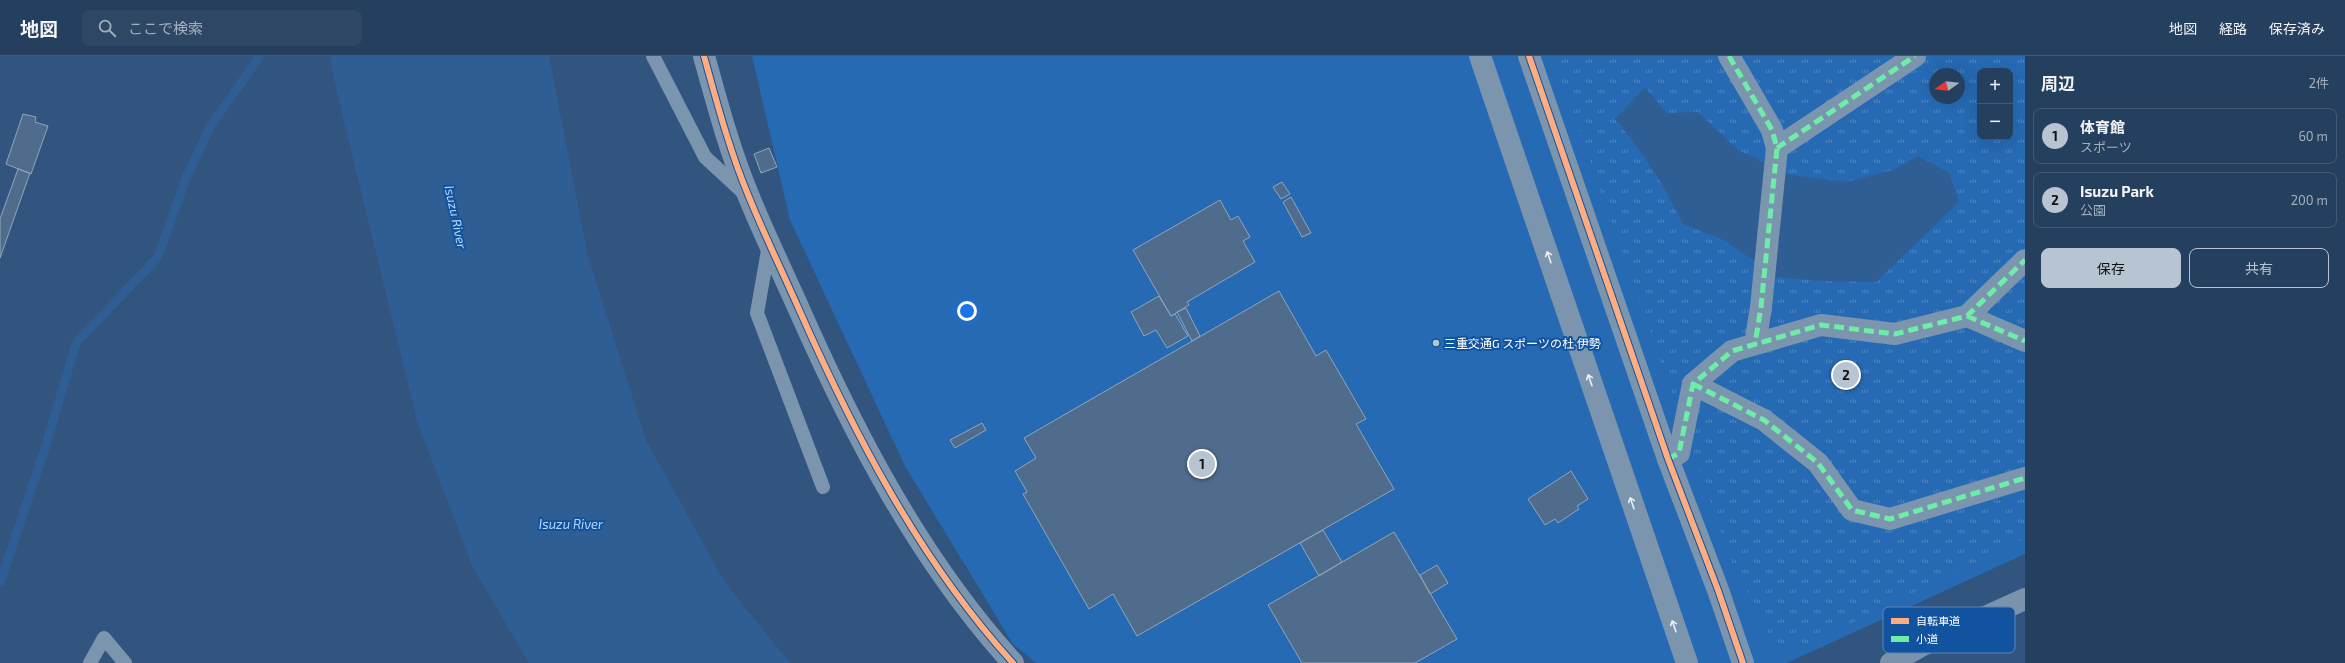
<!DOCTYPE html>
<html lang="ja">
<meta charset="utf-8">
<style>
:root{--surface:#25405e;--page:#2d4764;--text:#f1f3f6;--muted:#a3afbc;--line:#425973;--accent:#b7c4d2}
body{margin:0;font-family:"Exo 2","Noto Sans JP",sans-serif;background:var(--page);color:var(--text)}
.controls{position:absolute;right:12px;top:12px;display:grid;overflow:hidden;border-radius:8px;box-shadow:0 4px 16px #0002}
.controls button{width:36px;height:36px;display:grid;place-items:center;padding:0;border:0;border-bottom:1px solid var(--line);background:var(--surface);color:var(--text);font:20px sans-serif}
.compass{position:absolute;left:1929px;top:12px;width:36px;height:36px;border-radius:50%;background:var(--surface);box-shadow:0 4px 16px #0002;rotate:255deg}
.you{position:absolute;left:967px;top:255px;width:14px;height:14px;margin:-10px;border:3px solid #fff;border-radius:50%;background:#1a73e8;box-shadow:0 0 0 6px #1a73e833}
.badge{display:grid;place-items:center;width:26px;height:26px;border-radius:50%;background:var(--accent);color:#111;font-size:13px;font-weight:700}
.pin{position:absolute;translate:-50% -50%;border:2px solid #fff;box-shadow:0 1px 4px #0006}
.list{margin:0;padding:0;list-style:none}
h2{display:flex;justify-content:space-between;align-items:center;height:52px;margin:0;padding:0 16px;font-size:17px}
h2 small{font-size:13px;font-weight:400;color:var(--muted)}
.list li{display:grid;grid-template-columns:26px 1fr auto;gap:12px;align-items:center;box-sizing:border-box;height:56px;margin:0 8px 8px;padding:0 8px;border:1px solid var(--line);border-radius:8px}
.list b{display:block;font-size:15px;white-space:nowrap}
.list p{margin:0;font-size:13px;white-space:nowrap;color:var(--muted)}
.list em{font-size:13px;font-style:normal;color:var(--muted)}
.actions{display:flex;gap:8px;padding:12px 16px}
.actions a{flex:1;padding:9px 0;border:1px solid var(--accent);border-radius:8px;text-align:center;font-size:14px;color:var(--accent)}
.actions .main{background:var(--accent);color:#111}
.icon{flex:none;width:22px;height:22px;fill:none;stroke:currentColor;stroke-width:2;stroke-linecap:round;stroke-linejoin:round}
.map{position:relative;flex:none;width:2025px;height:607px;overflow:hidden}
header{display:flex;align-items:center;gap:24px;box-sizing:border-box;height:56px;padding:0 20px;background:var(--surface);border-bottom:1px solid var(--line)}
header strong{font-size:19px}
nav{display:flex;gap:22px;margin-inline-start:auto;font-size:14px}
.search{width:280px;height:36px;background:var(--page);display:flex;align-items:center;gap:10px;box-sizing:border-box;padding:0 14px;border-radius:8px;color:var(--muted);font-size:15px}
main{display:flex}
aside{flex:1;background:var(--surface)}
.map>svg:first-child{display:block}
.green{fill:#266ab4;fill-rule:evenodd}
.park{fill:url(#park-tufts);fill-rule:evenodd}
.water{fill:#2f5e94}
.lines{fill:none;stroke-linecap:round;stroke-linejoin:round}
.stream{stroke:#2f5e94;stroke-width:9}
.building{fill:#4f6c8c;stroke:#91a5bc}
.service{stroke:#7c95af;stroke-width:14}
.pedestrian{stroke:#7c95af;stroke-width:22}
.minor{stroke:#7c95af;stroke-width:22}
.tertiary{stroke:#7c95af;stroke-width:22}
.primary{stroke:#7b92ad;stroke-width:22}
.quiet{stroke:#6deda7;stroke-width:5;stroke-dasharray:10 5;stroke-linecap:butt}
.cycleway-casing{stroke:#11539e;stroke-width:8}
.cycleway{stroke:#ffac80;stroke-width:6}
.oneway{stroke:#ebeff3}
.poi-dot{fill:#b7c4d2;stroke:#11539e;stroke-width:1.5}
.labels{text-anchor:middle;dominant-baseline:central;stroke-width:4;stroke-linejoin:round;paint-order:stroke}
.poi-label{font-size:12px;fill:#fff;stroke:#11539e;text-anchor:start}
.water-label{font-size:13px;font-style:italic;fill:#b4d7fb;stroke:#11539e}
.key{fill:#11539e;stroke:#5887bb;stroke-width:1}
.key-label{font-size:11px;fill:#fff}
</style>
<header>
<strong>地図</strong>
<div class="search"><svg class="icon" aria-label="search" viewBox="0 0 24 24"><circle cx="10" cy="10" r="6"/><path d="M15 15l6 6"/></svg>ここで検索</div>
<nav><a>地図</a><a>経路</a><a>保存済み</a></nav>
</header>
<main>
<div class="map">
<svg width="2025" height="607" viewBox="0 0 2025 607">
<defs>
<pattern id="park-tufts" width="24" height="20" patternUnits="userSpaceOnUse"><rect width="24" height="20" fill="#266ab4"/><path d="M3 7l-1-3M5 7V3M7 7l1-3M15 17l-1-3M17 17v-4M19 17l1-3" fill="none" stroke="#5188c3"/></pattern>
</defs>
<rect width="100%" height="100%" fill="#31557e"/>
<!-- green -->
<path class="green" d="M752,0H2025V498L1787,607H1036L1013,588L905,410L790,164ZM1980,15H2010V81H1980ZM1935,18H1959V42H1935Z"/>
<!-- park -->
<path class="park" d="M1553,0H2025V482L1808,588L1779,597L1733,510ZM1980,15H2010V81H1980ZM1935,18H1959V42H1935Z"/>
<!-- water -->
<path class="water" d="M330,0H549L588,200L646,384L724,525L790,607H529L473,512L417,365L337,37Z
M1645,31L1666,57L1698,56L1738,94L1790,119L1846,126L1893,114L1919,100L1949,117L1959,146L1876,226L1818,225L1777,221L1724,184L1683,168C1664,129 1643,96 1615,63Z"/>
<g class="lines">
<!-- stream -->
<path class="stream" d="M0,527L47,386L76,287L158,201L186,122L210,71L260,0"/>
</g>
<!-- building -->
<path class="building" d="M23,58L36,61L35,66L48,70L31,118L6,108Z
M769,92L777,111L761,117L754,98Z
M18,113L30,117L0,202V163Z
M1282,126L1290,138L1281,143L1273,131Z
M1291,141L1311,177L1302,181L1283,146Z
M1220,144L1231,164L1238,160L1250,181L1243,185L1255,206L1187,246L1189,249L1171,260L1133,194Z
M1279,235L1316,300L1326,294L1366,363L1356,368L1394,433L1137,580L1113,538L1089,553L1023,438L1027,436L1015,415L1036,402L1024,382Z
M1159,240L1171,260L1175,258L1188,280L1167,292L1156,274L1144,280L1131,256Z
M1186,252L1200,280L1192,285L1177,256Z
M982,367L986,374L955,392L950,384Z
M1571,415L1588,443L1577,450L1579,453L1558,467L1555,463L1545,469L1528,443Z
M1323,474L1342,506L1319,520L1300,487Z
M1394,476L1457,583L1415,607H1302L1268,549Z
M1437,509L1448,527L1430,538L1420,519Z"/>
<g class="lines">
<!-- service -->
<path class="service" d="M653,0L705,101L745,138
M769,189L757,257L823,431
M90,607L104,582L125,607"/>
<!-- pedestrian -->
<path class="pedestrian" d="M1729,0L1772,74L1777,92L1761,251L1755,288
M1777,92L1915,0
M1967,260L2025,285
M1693,328L1764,364L1818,407L1852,454L1890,463L2025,422
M1668,403L1679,397L1693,328L1732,295L1821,269L1895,278L1967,260L2025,204"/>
<!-- minor -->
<path class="minor" d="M704,0C717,47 730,96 749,141C764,178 782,215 798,251C854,378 920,505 1013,607"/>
<!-- tertiary -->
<path class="tertiary" d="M1480,0L1687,607
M1529,0L1668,403L1718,534L1743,607"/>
<!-- primary -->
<path class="primary" d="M1891,607L1923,589L2025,543"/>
<!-- quiet -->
<path class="quiet" d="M1729,0L1772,74L1777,92L1761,251L1755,288
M1777,92L1915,0
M1967,260L2025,285
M1693,328L1764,364L1818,407L1852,454L1890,463L2025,422
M1668,403L1679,397L1693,328L1732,295L1821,269L1895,278L1967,260L2025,204"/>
<defs>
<path id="cycleway" d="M704,0C717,47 730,96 749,141C764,178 782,215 798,251C854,378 920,505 1013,607
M1529,0L1668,403L1718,534L1743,607"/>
</defs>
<!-- cycleway casing -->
<use href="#cycleway" class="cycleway-casing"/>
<!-- cycleway -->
<use href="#cycleway" class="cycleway"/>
</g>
<!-- one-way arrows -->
<defs><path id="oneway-shaft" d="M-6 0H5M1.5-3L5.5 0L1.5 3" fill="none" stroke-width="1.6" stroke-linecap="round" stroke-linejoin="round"/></defs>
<g class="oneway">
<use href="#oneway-shaft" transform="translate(1549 201) rotate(-109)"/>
<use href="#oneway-shaft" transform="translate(1590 324) rotate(-109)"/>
<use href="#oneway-shaft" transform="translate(1632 447) rotate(-109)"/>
<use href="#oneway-shaft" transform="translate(1674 570) rotate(-109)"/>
</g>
<!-- markers -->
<circle class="poi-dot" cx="1436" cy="287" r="4"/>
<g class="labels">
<!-- poi labels -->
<g class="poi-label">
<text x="1444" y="287">三重交通G スポーツの杜 伊勢</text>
</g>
<!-- water labels -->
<g class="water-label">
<text transform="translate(456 161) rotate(78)">Isuzu River</text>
<text x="571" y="468">Isuzu River</text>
</g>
</g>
<!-- legend -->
<rect x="1883" y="551" width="132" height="46" rx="6" class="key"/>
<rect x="1891" y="562" width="18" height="6" fill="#ffac80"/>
<rect x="1891" y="580" width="18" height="6" fill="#6deda7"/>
<g class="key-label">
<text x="1916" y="569">自転車道</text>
<text x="1916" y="587">小道</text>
</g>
</svg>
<div class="controls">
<button>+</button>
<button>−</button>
</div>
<svg class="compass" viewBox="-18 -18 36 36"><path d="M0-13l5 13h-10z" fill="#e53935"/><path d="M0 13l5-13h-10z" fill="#a3afbc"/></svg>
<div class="you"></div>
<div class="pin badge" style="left:1202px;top:408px">1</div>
<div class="pin badge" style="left:1846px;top:319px">2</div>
</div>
<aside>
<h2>周辺<small>2件</small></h2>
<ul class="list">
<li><span class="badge">1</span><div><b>体育館</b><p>スポーツ</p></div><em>60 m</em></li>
<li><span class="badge">2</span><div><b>Isuzu Park</b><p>公園</p></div><em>200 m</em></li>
</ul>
<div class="actions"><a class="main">保存</a><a>共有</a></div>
</aside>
</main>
